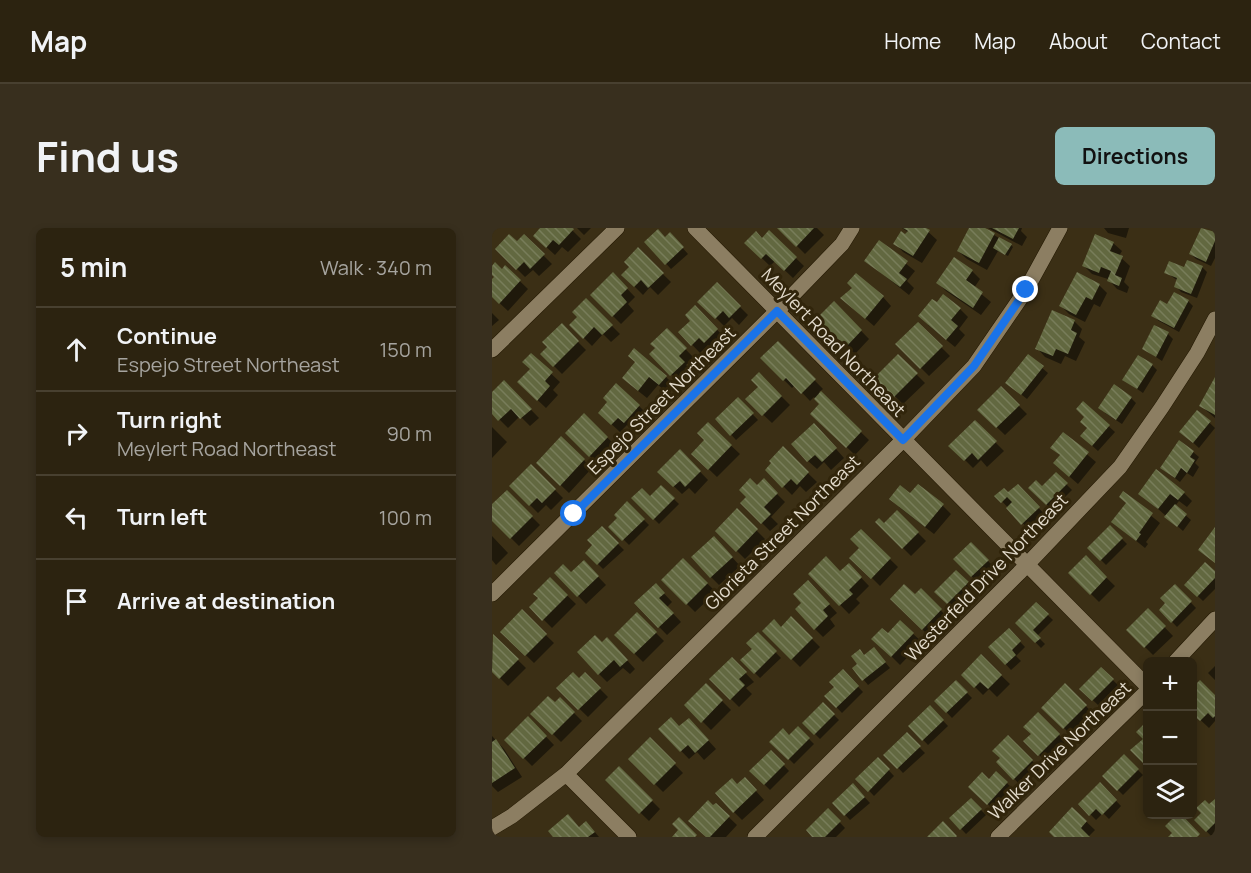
<!DOCTYPE html>
<meta charset="utf-8">
<style>
:root{--surface:#2c2310;--page:#382f1e;--text:#f1f3f6;--muted:#a6a49f;--line:#484030;--accent:#8bbbb9}
body{margin:0;font-family:Manrope,sans-serif;background:var(--page);color:var(--text)}
.controls{position:absolute;right:18px;bottom:18px;display:grid;overflow:hidden;border-radius:9px;box-shadow:0 3px 9px #0003}
.controls button{width:54px;height:54px;display:grid;place-items:center;padding:0;border:0;border-bottom:2px solid var(--line);background:var(--surface);color:var(--text);font:30px sans-serif}
.stop{position:absolute;width:18px;height:18px;margin:-14px;border:4px solid #1a73e8;border-radius:50%;background:#fff}
.stop.end{background:#1a73e8;border-color:#fff;box-shadow:0 2px 6px #0008}
.list{margin:0;padding:0;list-style:none}
h2{display:flex;justify-content:space-between;align-items:center;height:78px;margin:0;padding:0 24px;font-size:26px}
h2 small{font-size:20px;font-weight:400;color:var(--muted)}
.list li{display:grid;grid-template-columns:39px 1fr auto;gap:18px;align-items:center;box-sizing:border-box;height:84px;padding:0 24px;border-top:2px solid var(--line)}
.list b{display:block;font-size:22px;white-space:nowrap}
.list p{margin:0;font-size:20px;white-space:nowrap;color:var(--muted)}
.list em{font-size:20px;font-style:normal;color:var(--muted)}
.icon{flex:none;width:33px;height:33px;fill:none;stroke:currentColor;stroke-width:2;stroke-linecap:round;stroke-linejoin:round}
.map{position:relative;flex:none;width:723px;height:609px;overflow:hidden;border-radius:9px}
header{display:flex;align-items:center;gap:36px;box-sizing:border-box;height:84px;padding:0 30px;background:var(--surface);border-bottom:2px solid var(--line)}
header strong{font-size:28px}
nav{display:flex;gap:33px;margin-inline-start:auto;font-size:21px}
.intro{display:flex;align-items:center;justify-content:space-between;box-sizing:border-box;height:144px;padding:0 36px}
h1{margin:0;font-size:42px}
.button{padding:15px 27px;border-radius:9px;background:var(--accent);color:#111;font-size:21px;font-weight:700}
main{display:flex;gap:36px;padding:0 36px}
aside{flex:1;background:var(--surface);border-radius:9px;box-shadow:0 3px 9px #0003}
.map>svg:first-child{display:block}
.shadow{fill:#0007}
.building{fill:url(#building-back-hatch)}
.lines{fill:none;stroke-linecap:round;stroke-linejoin:round}
.minor-casing{stroke:#221700;stroke-width:16}
.minor{stroke:#8c7e62;stroke-width:15}
.route{stroke:#1a73e8;stroke-width:8}
.labels{text-anchor:middle;dominant-baseline:central;stroke-width:6;stroke-linejoin:round;paint-order:stroke}
.street-label{font-size:18px;fill:#e3dbcc;stroke:#31250b}
</style>
<header>
<strong>Map</strong>
<nav><a>Home</a><a>Map</a><a>About</a><a>Contact</a></nav>
</header>
<div class="intro"><h1>Find us</h1><a class="button">Directions</a></div>
<main>
<aside>
<h2>5 min<small>Walk · 340 m</small></h2>
<ul class="list">
<li><svg class="icon" aria-label="ahead" viewBox="0 0 24 24"><path d="M12 20V5M6 11l6-6 6 6"/></svg><div><b>Continue</b><p>Espejo Street Northeast</p></div><em>150 m</em></li>
<li><svg class="icon" aria-label="right" viewBox="0 0 24 24"><path d="M7 20v-9h11M14 6l5 5-5 5"/></svg><div><b>Turn right</b><p>Meylert Road Northeast</p></div><em>90 m</em></li>
<li><svg class="icon" aria-label="left" viewBox="0 0 24 24"><path d="M17 20v-9H6M10 6l-5 5 5 5"/></svg><div><b>Turn left</b></div><em>100 m</em></li>
<li><svg class="icon" aria-label="arrive" viewBox="0 0 24 24"><path d="M6 21V4h12l-3 4 3 4H6"/></svg><div><b>Arrive at destination</b></div></li>
</ul>
</aside>
<div class="map">
<svg width="723" height="609" viewBox="0 0 723 609">
<defs>
<pattern id="building-back-hatch" width="6" height="6" patternUnits="userSpaceOnUse" patternTransform="scale(1.5)"><rect width="6" height="6" fill="#626840"/><path d="M-1 5l2 2M0 0l6 6M5-1l2 2" fill="none" stroke="#787d5a"/></pattern>
</defs>
<rect width="100%" height="100%" fill="#3b2f15"/>
<!-- shadow -->
<path class="shadow" d="M50,0H78L89,11L76,24L70,19L63,27L51,16Z
M85,0H99L92,7Z
M287,0H325L332,7L313,26Z
M410,0H432L445,12L430,35L411,24L403,15L414,8L416,4Z
M479,0H490L519,17L521,19L516,28L506,23L495,42L475,31L466,23Z
M496,0H530L529,3L535,9L530,18Z
M612,0H637L634,10L616,5Z
M277,4L312,38L301,50L283,33L278,38L254,15L270,12Z
M178,6L196,26L179,41L154,14L173,11Z
M723,6V30L719,38L704,31L699,26Z
M32,8L60,36L47,48L41,42L33,49L5,21L25,16Z
M387,14L423,43L415,53L422,60L417,67L374,33Z
M621,15L630,23L627,28L638,38L632,54L637,59L635,65L625,61L616,51L600,46L592,38Z
M146,22L179,54L166,67L158,59L151,67L131,47L139,39Z
M13,39L36,61L16,83L0,68V53L4,49L0,45V40L10,43Z
M710,39L715,44L705,70L689,64L684,58L686,53L674,44Z
M480,43L488,51L482,60L499,74L489,87L454,63L446,55Z
M121,46L143,69L136,76L142,83L129,96L100,67Z
M225,56L256,87L247,97L240,90L232,98L208,74Z
M607,57L615,65L608,79L602,76L593,94L577,86L569,78Z
M362,60L391,69L399,78L382,98L359,78Z
M94,72L128,106L119,114L111,106L100,118L79,97L87,89Z
M696,73L701,78L687,104L667,93L661,88L676,78Z
M342,75L377,111L363,126L327,90Z
M203,79L233,110L221,122L216,117L208,125L188,104L201,93Z
M468,81L476,89L467,101L473,107L463,119L436,97Z
M0,85L7,92L0,98Z
M582,93L590,101L587,109L593,114L584,133L573,128L569,136L553,129L545,120Z
M426,96L458,128L437,148L405,116Z
M70,98L94,122L70,146L50,126Z
M175,102L202,130L194,137L200,143L188,155L159,126Z
M676,106L681,111L670,133L652,121Z
M286,115L331,161L327,164L377,212L363,227L320,186L329,176L322,169L318,173L303,157L300,160L270,130Z
M39,127L68,154L61,162L66,167L54,180L36,163L39,141Z
M406,128L433,155L411,176L384,150Z
M536,128L556,145L535,171L521,160Z
M144,135L174,149L182,157L176,165L166,157L155,170L140,158Z
M660,137L665,142L651,165L632,152Z
M267,146L298,177L280,195L255,171L268,159Z
M723,153V190L709,178Z
M12,154L47,190L38,198L28,188L16,200L0,184V166Z
M509,160L535,186L513,207L487,182Z
M639,170L644,175L630,196L613,185Z
M246,171L266,192L244,212L225,191Z
M591,175L623,204L606,223L596,214L597,201Z
M147,178L155,186L141,202L135,197L128,204L116,193Z
M706,184L723,200L707,220L695,209Z
M92,187L124,218L106,236L75,205Z
M483,194L512,223L495,239L489,232L481,240L459,218Z
M216,196L248,226L225,249L201,226L214,212Z
M0,199L15,214L0,230Z
M330,205L352,230L339,242L332,234L325,241L316,233Z
M571,206L604,234L586,256L571,243L569,228L560,220Z
M69,210L100,240L77,265L54,243Z
M291,221L325,254L314,264L308,258L300,267L275,242Z
M188,223L216,252L203,266L197,260L190,266L167,244Z
M701,224L707,229L703,235L707,239L701,249L695,245L688,254L670,240Z
M39,238L71,270L59,282L54,277L46,285L19,258Z
M564,246L580,262L560,282L539,260H550Z
M272,253L293,274L279,289L286,296L278,303L250,275Z
M526,258L555,289L539,304L505,268L516,267Z
M169,259L187,276L167,296L141,270H158Z
M15,264L48,297L27,318L0,291V278Z
M631,265L668,295L654,314L656,316L653,320L621,294L635,276Z
M648,265H692L700,273L695,279L687,273L683,278L699,292L691,303Z
M418,267L451,278L459,286L442,306L407,279Z
M135,275L157,297L137,317L119,299L127,290Z
M245,283L273,311L253,331L225,303Z
M405,284L434,313L419,328L385,294L392,297Z
M618,299L635,316L614,337L597,320Z
M110,300L132,322L111,341L95,325L102,317Z
M369,303L406,339L388,358L360,330L369,320Z
M0,308L16,325L4,337L0,332Z
M479,316L501,338L485,354L463,331Z
M230,318L248,338L227,357L219,349Z
M594,330L623,358L607,374L578,345Z
M191,332L224,364L203,384L171,352Z
M92,334L114,357L94,376L64,345L79,346Z
M357,337L377,358L364,371L368,375L357,386L318,346L348,345Z
M464,344L481,360L461,380L445,364Z
M723,345V361L711,373L694,357Z
M58,351L84,376L60,400L39,379L48,370Z
M164,357L180,374L175,379L189,394L175,407L144,375Z
M683,358L704,380L685,399L669,382L675,375Z
M324,362L345,385L338,391L343,398L331,409L323,401L311,376Z
M429,362L457,391L439,410L400,371L423,368Z
M544,376L561,392L545,408L553,416L549,420L525,395Z
M656,382L681,408L661,427L636,402Z
M30,384L62,415L42,435L10,404Z
M145,386L172,413L151,434L124,407Z
M299,390L328,419L308,439L272,403L289,401Z
M408,394L430,414L408,437L382,411L396,407Z
M517,402L533,419L524,428L529,433L519,442L498,419Z
M266,406L289,430L268,450L250,432L262,421Z
M1,408L34,440L16,458L0,442Z
M110,416L124,420L143,441L138,446L131,440L115,454L107,446Z
M387,427L398,440L376,457L362,440L373,429Z
M489,428L518,456L505,469L497,461L491,467L471,447Z
M240,431L262,454L254,460L260,466L247,479L219,451Z
M723,438V452L716,445Z
M609,441L626,457L606,477L589,461Z
M351,443L371,464L350,485L334,468L344,459Z
M93,446L116,469L96,489L66,460L87,452Z
M464,454L480,470L460,490L444,473Z
M214,457L239,482L219,502L194,477Z
M573,458L602,486L580,508L552,480Z
M723,469V493L717,500L700,484Z
M68,471L90,493L69,514L41,486L63,476Z
M331,476L347,492L328,511L312,495Z
M438,479L456,498L436,517L418,498Z
M546,486L575,515L555,535L534,513L541,506Z
M36,490L62,517L40,538L14,512Z
M205,500L224,521L212,532L205,524L197,531L168,501Z
M306,500L322,516L302,536L280,514L297,509Z
M415,507L433,525L411,545L394,527Z
M0,508L12,521L30,549L6,564L0,558Z
M516,509L548,541L530,559L506,534L510,530Z
M158,511L191,545L171,564L138,531Z
M279,524L297,543L278,562L259,543Z
M632,528L651,547L631,567L612,548Z
M386,531L402,548L382,568L366,551Z
M127,540L168,581L157,593L115,552Z
M504,545L520,560L501,581L478,559L497,553Z
M253,551L272,572L250,592L242,584L245,558Z
M608,556L629,578L617,591L611,585L604,592L588,576Z
M361,557L378,575L358,592L342,575Z
M479,572L494,587L474,606L459,590Z
M723,573V606L720,609L704,592Z
M224,577L245,597L234,609H215L221,579Z
M581,581L603,602L596,609H564Z
M336,582L353,600L344,609H323Z
M87,601L102,603L107,609H63Z"/>
<!-- building -->
<path class="building" d="M48,0H80L82,1L67,17L61,12L54,20L41,8Z
M285,0H322L304,19Z
M411,0H434L438,2L421,28L401,16L409,3L413,6L416,3Z
M477,0H493L503,5L487,35L465,23Z
M500,0H527L521,11Z
M709,0L723,4V13L714,34L697,26Z
M166,1L173,9L178,4L192,19L173,37L152,14Z
M277,2L305,29L292,43L274,26L269,31L252,15L264,3L270,10Z
M17,6L25,13L32,6L53,26L38,41L32,34L24,42L3,21Z
M603,6L622,14L618,23L631,28L623,47L630,50L627,58L615,53L619,43L609,39L607,45L590,38Z
M507,9L520,16L513,27L501,20Z
M387,12L416,33L407,45L415,51L408,59L372,33Z
M146,19L172,45L156,60L149,52L142,59L129,47L137,39L132,34Z
M462,29L481,42L474,52L491,64L481,80L444,55Z
M695,32L711,38L699,66L682,59L685,50L672,45L677,33L692,39Z
M3,34L10,41L13,37L29,52L7,76L0,69V51L2,49L0,47V38Z
M121,44L136,60L129,67L135,74L120,89L98,67Z
M585,44L608,56L600,72L594,69L584,87L567,78Z
M364,45L392,68L373,91L348,70L360,60L355,55Z
M225,54L249,78L237,90L231,83L223,91L205,74Z
M682,64L697,72L682,100L659,88L668,72L675,76Z
M451,66L469,80L459,92L466,98L454,112L426,88L440,71L445,74Z
M94,70L121,97L110,107L102,99L91,111L77,97L85,89L80,84Z
M342,73L370,102L354,119L325,90Z
M203,77L226,101L212,115L207,110L199,118L186,104L198,93L193,87Z
M560,82L583,92L579,102L585,105L576,126L564,121L561,128L543,121Z
M426,94L451,118L428,141L403,116Z
M70,95L87,113L61,139L48,126L55,119L50,114Z
M662,97L677,104L664,129L650,121Z
M175,100L195,120L187,128L193,134L178,148L157,126L163,120L158,116Z
M286,113L324,151L309,166L294,150L291,153L268,130Z
M142,120L175,148L167,157L157,149L146,163L130,150L143,134L136,128Z
M39,125L61,144L53,153L58,158L45,173L25,154L38,141L30,134Z
M406,126L426,145L402,169L382,150Z
M536,126L552,138L529,167L513,155Z
M646,127L661,136L645,161L630,152Z
M267,144L290,168L270,188L253,171L266,159L259,152Z
M723,149V187L707,178Z
M12,152L40,181L28,191L19,181L6,193L0,186V164Z
M124,155L148,177L132,195L126,190L119,197L106,185L115,174L111,170Z
M622,156L640,169L624,192L606,180Z
M509,158L528,177L504,200L485,182Z
M329,163L370,203L354,220L318,186L327,176L322,171Z
M246,169L262,185L238,208L223,191Z
M591,173L618,197L600,218L588,208L595,200L588,194L592,189L584,181Z
M705,182L719,193L701,215L687,204Z
M92,185L116,209L97,229L73,205Z
M483,192L505,213L486,232L480,225L472,233L456,218Z
M216,194L240,217L216,242L199,226L212,212L205,205Z
M322,195L345,220L330,234L323,227L315,234L299,216Z
M571,204L597,224L577,249L561,235L568,227L558,220Z
M69,208L93,231L68,258L44,235Z
M687,212L702,223L698,229L703,232L695,245L689,240L683,250L668,240Z
M291,218L317,244L305,257L299,251L290,260L273,242L279,235L277,233Z
M188,221L209,243L193,259L188,253L181,259L165,244Z
M39,236L64,261L50,275L45,270L37,278L17,258Z
M664,241L693,264L686,272L678,266L666,281L646,266Z
M564,244L576,255L554,277L536,260L544,252L550,258Z
M258,250L265,257L272,250L286,265L272,279L279,286L269,296L248,275L254,269L247,262Z
M426,256L452,276L433,299L397,271L408,257L418,265Z
M526,256L548,279L529,297L514,280L520,274L515,269L509,275L502,268L512,260L516,264Z
M169,257L183,270L161,292L139,270L150,260L158,268Z
M15,262L41,288L18,311L0,293V276Z
M631,263L661,285L647,305L649,306L644,313L619,294L634,275L627,269Z
M135,273L153,291L130,313L116,299L125,290L122,287Z
M683,276L695,286L685,299L672,289Z
M245,280L266,301L244,324L223,303Z
M405,282L427,304L410,321L383,294L387,290L392,295Z
M618,297L631,310L608,333L595,320Z
M110,298L127,315L105,337L93,325L100,317L95,312Z
M723,299V335L706,322Z
M369,301L399,330L379,351L357,330L367,320L358,311Z
M222,308L241,329L218,350L199,329Z
M479,314L497,332L479,349L461,331Z
M594,327L615,349L598,367L576,345Z
M334,328L348,343L357,335L370,349L357,362L361,366L347,378L316,346Z
M191,330L216,355L194,377L169,352Z
M92,332L107,348L85,369L62,345L71,336L79,344Z
M713,334L723,343V350L705,369L692,357Z
M464,342L477,354L455,376L442,364Z
M58,349L76,367L50,393L37,379L46,370L41,366Z
M316,352L338,376L331,382L336,388L322,402L303,381L309,375L301,366Z
M164,355L173,365L167,370L182,385L166,400L142,375Z
M412,356L423,366L429,360L450,381L430,402L398,371Z
M683,356L700,373L679,395L667,382L673,375L668,370Z
M544,374L557,386L541,402L549,410L543,415L523,395Z
M656,380L674,398L652,420L634,402Z
M30,381L55,406L33,428L8,404Z
M145,384L165,404L142,426L122,407Z
M299,388L321,410L299,432L270,403L282,391L289,399Z
M408,392L422,405L399,429L379,411L390,400L396,405Z
M517,400L529,413L520,422L524,427L513,437L496,419Z
M266,404L285,423L262,446L248,432L260,421L254,415Z
M1,406L27,431L7,451L0,444Z
M103,407L110,414L115,409L136,432L128,439L122,432L106,447L85,424Z
M382,419L394,434L370,453L360,440L365,436L359,428L368,421L372,427Z
M489,426L510,447L496,461L488,454L482,460L469,447Z
M240,429L255,444L247,451L253,457L238,472L217,451Z
M609,439L622,451L600,473L587,461Z
M351,441L367,458L344,480L332,468L342,459L337,454Z
M81,444L87,450L93,444L109,460L86,482L64,460Z
M464,452L476,464L454,485L442,473Z
M708,452L723,467V488L721,490L716,485L708,493L700,486V460Z
M214,455L231,472L209,495L192,477Z
M573,455L595,477L571,501L549,480Z
M56,468L63,474L68,469L83,484L60,507L38,486Z
M331,474L343,486L322,507L310,495Z
M438,477L452,492L430,513L416,498Z
M546,484L568,506L546,528L531,513L539,506L531,499Z
M36,488L55,508L31,531L12,512Z
M179,489L187,498L197,490L217,512L203,525L196,517L188,524L166,501Z
M653,495L656,498V530L651,535L638,522L651,511L644,504Z
M306,498L318,510L296,532L277,514L291,500L297,507Z
M415,504L429,518L405,541L391,527Z
M516,507L541,532L521,552L504,534L508,530L500,523Z
M158,509L184,535L162,557L136,531Z
M4,511L23,540L0,555V514Z
M279,522L293,536L272,557L257,543Z
M632,526L647,541L625,563L610,548Z
M386,529L398,541L376,564L363,551Z
M127,538L161,572L147,586L113,552Z
M504,543L516,554L495,577L476,559L490,544L497,551Z
M253,549L265,562L241,585L223,565L240,550L245,556Z
M608,554L625,572L610,587L604,581L597,588L586,576Z
M361,555L373,569L352,588L340,575Z
M479,570L490,581L468,602L457,590Z
M723,571V595L714,604L702,592L709,585L704,580L713,572L717,576Z
M216,572L221,577L224,575L238,588L218,609H214L196,593Z
M580,579L595,593L589,600L598,609H562L557,604Z
M336,580L349,593L333,609H320L314,602Z
M76,586L87,599L94,593L103,604L96,609H61L56,603Z
M685,586H689L708,606L705,609H676L680,605L673,598Z
M187,589L205,607L203,609H180L186,602L180,596Z
M451,593L465,608L464,609H435Z"/>
<g class="lines">
<defs>
<path id="minor" d="M203,0C354,153 505,306 656,459
M0,122L125,0
M0,366L294,74L350,16L360,0
M683,434L723,391
M74,546L137,609
M0,600L20,588L74,546L411,212L482,138L534,62L568,0
M263,609L527,345L628,239L670,179L705,125L723,91
M506,609L656,462"/>
</defs>
<!-- minor casing -->
<use href="#minor" class="minor-casing"/>
<!-- minor -->
<use href="#minor" class="minor"/>
</g>
<g class="lines">
<!-- route -->
<path class="route" d="M82,286L285,83L411,212L482,138L534,62"/>
</g>
<g class="labels">
<!-- street labels -->
<g class="street-label">
<text transform="translate(342 114) rotate(46)">Meylert Road Northeast</text>
<text transform="translate(169 172) rotate(-45)">Espejo Street Northeast</text>
<text transform="translate(290 304) rotate(-45)">Glorieta Street Northeast</text>
<text transform="translate(494 349) rotate(-46)">Westerfeld Drive Northeast</text>
<text transform="translate(567 522) rotate(-44)">Walker Drive Northeast</text>
</g>
</g>
</svg>
<div class="controls">
<button>+</button>
<button>−</button>
<button><svg class="icon" aria-label="layers" viewBox="0 0 24 24"><path d="M12 4l9 5-9 5-9-5zM3 14l9 5 9-5"/></svg></button>
</div>
<div class="stop" style="left:82px;top:286px"></div>
<div class="stop end" style="left:534px;top:62px"></div>
</div>
</main>
